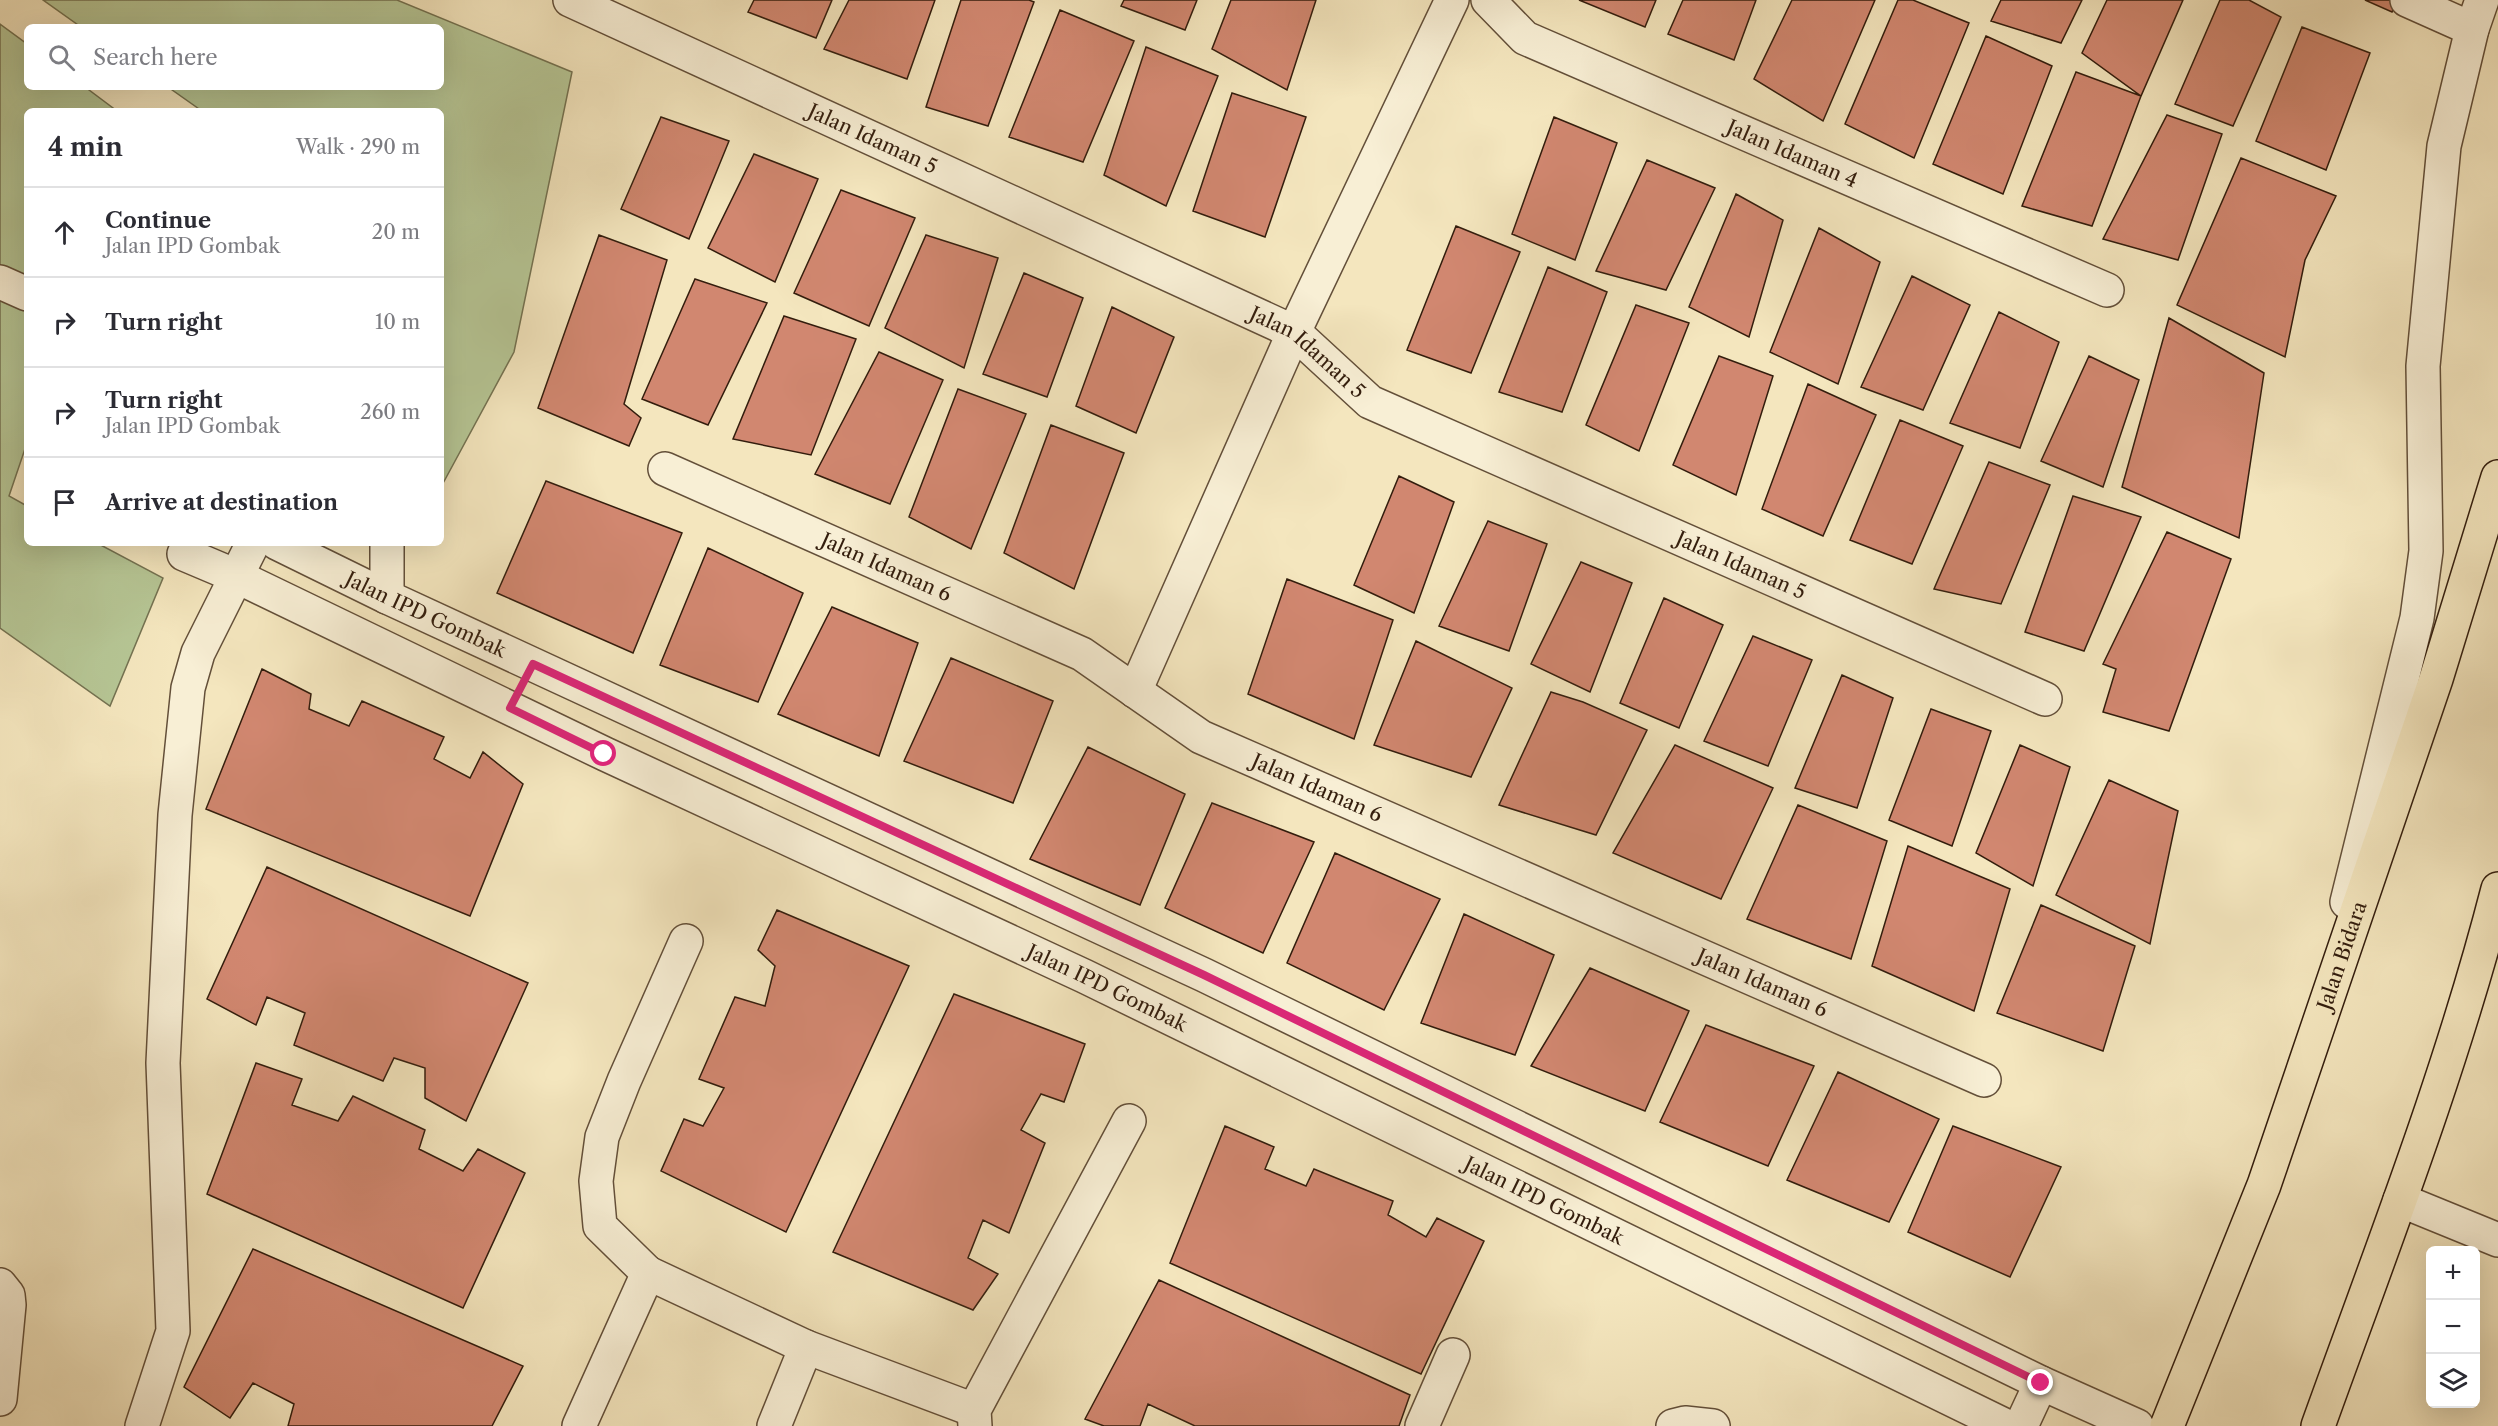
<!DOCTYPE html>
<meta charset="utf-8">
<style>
:root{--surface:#fff;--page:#f2f2f3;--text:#2b2b33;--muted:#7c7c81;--line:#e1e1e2}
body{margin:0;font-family:"Libre Caslon Text",serif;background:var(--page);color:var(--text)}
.controls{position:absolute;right:18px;bottom:18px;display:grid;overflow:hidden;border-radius:9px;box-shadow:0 6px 24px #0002}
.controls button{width:54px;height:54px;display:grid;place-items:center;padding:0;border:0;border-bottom:2px solid var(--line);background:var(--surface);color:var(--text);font:30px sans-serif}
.stop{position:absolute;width:18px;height:18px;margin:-14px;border:4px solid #db2777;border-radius:50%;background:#fff}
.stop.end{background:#db2777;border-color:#fff;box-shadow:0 2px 6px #0008}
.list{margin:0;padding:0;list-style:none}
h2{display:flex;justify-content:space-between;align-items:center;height:78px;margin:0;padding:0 24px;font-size:26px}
h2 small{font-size:20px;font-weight:400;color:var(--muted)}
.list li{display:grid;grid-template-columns:39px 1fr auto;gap:18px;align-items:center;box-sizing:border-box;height:90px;padding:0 24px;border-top:2px solid var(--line)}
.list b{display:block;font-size:22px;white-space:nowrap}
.list p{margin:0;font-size:20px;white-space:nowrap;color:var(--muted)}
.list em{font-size:20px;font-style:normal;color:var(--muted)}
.icon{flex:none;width:33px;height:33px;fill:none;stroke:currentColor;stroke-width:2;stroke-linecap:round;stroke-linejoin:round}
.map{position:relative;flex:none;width:2498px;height:1426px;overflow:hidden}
.search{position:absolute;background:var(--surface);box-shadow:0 6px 24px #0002;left:24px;top:24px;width:420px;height:66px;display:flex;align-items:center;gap:15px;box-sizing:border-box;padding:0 21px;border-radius:9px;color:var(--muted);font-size:22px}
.panel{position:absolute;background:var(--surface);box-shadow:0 6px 24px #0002;left:24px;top:108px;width:420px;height:438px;border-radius:9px}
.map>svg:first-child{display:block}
.green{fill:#b6c695;stroke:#747251;stroke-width:1.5}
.building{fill:#d18770;stroke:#331d0d;stroke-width:1.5}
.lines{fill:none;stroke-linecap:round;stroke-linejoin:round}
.minor-casing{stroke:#634f39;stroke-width:36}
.major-casing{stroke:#331d0d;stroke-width:36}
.minor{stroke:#f8efd5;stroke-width:33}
.major{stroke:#f4e6be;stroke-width:33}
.route{stroke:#db2777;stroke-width:8}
.labels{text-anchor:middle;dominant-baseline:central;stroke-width:4.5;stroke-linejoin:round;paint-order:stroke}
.street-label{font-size:20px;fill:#331d0d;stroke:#f8efd5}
</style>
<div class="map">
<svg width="2498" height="1426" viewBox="0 0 2498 1426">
<rect width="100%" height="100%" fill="#f4e6be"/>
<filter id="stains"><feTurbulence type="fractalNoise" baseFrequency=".00333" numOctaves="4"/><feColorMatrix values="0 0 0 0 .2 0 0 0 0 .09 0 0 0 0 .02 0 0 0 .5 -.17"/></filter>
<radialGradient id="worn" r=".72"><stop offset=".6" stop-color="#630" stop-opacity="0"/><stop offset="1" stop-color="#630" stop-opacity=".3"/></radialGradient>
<!-- green -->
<path class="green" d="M43,0H397L572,72L514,352L441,487V111H202L168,87H441V27H81Z
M0,24L27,44V87H85L117,111H27V443L9,496L27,506V543H97L163,578L110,706L0,628Z"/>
<!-- building -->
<path class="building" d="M754,0H832L816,38L748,12Z
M849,0H935L907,79L824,49Z
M961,0H1029L1034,2L988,126L926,107Z
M1124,0H1197L1185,30L1121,6Z
M1231,0H1316L1287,90L1212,49Z
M1579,0H1656L1645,27Z
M1683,0H1756L1734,60L1668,34Z
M1792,0H1875L1823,121L1754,79Z
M1898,0H1913L1969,23L1914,158L1845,124Z
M2001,0H2082L2061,43L1991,21Z
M2107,0H2183L2141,96L2082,53Z
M2220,0H2249L2281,17L2233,126L2175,104Z
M2365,0H2397L2392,12Z
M1060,10L1134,41L1083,162L1009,137Z
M2302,27L2370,53L2326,170L2256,141Z
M1986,36L2052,66L2003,194L1933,164Z
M1146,47L1218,76L1166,206L1104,175Z
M2076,72L2141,96L2092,226L2022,206Z
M1232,93L1306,117L1265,237L1193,211Z
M2167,115L2222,134L2178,260L2103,239Z
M661,117L729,141L689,239L621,209Z
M1554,117L1617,143L1575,260L1512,234Z
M754,154L818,179L775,282L708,248Z
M2241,158L2336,196L2305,260L2285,357L2177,305Z
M1647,160L1715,188L1666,290L1596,271Z
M841,190L915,218L869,326L794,293Z
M1736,194L1783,220L1749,337L1689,307Z
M1456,226L1520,252L1471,373L1407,350Z
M1819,228L1880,262L1838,384L1770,352Z
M599,235L667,260L624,404L641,418L629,446L538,408Z
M926,235L998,258L964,368L885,328Z
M1548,267L1607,292L1562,412L1499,392Z
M1024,273L1083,298L1047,397L983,374Z
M1912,276L1970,305L1923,410L1861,387Z
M695,279L767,303L708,425L642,399Z
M1636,305L1689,323L1639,451L1586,425Z
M1112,307L1174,337L1136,433L1076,406Z
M1999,312L2059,342L2020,448L1950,423Z
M784,316L856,339L811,455L733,439Z
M2169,318L2264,373L2239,538L2122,487Z
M879,352L943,380L890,504L815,474Z
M1719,356L1773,376L1736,495L1673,465Z
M2089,356L2139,380L2103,487L2041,461Z
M1808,384L1876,415L1823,536L1762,509Z
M958,389L1026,414L971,549L909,517Z
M1900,420L1963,446L1912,564L1850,540Z
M1051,425L1124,453L1074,589L1004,553Z
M1989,462L2050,485L2001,604L1934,589Z
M1399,476L1454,502L1414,613L1354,585Z
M546,481L682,533L633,653L497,593Z
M2073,496L2141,517L2084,651L2025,632Z
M1488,521L1547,544L1509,651L1439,626Z
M2167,532L2231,559L2169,731L2103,712L2116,669L2103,664Z
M708,548L803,593L758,702L660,665Z
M1581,562L1632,583L1590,692L1531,664Z
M1287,579L1393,620L1354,739L1248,694Z
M1664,598L1723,625L1679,728L1620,703Z
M832,607L918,643L879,756L778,714Z
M1753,636L1812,660L1768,766L1704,741Z
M1416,641L1512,688L1471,777L1374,745Z
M951,658L1053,701L1013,803L904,761Z
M262,669L311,694L309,709L349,726L362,701L444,737L434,759L470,778L483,752L523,784L470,916L206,809Z
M1842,675L1893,698L1857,808L1795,788Z
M1551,692L1583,702L1647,730L1596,835L1499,805Z
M1931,709L1991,731L1952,846L1889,820Z
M1675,745L1773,788L1721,899L1613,853Z
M2020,745L2070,767L2033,886L1976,853Z
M1088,747L1185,794L1140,905L1030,859Z
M2109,780L2178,811L2150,944L2056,895Z
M1212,803L1314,842L1263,953L1165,908Z
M1798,805L1887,841L1851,959L1747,919Z
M1908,846L2010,889L1974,1011L1872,966Z
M1335,853L1440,899L1384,1010L1287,963Z
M267,867L528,983L466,1121L425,1098V1068L394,1058L383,1081L294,1045L305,1013L267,997L256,1025L207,999Z
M2041,905L2135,946L2103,1051L1997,1013Z
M777,910L909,966L786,1232L661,1171L684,1119L703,1126L724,1088L699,1079L735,997L765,1006L775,966L758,950Z
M1464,914L1554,955L1515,1055L1421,1023Z
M1590,968L1689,1011L1645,1111L1531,1066Z
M954,994L1085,1044L1064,1102L1041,1094L1021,1130L1045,1143L1009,1233L983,1220L968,1258L998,1274L973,1310L833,1252Z
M1706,1025L1814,1066L1768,1166L1660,1122Z
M256,1063L302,1079L292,1105L338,1121L353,1096L425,1130L419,1149L463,1171L478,1149L525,1173L463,1308L207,1194Z
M1838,1072L1939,1119L1889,1222L1787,1180Z
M1225,1126L1274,1147L1265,1169L1306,1186L1314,1169L1393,1201L1388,1215L1426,1237L1437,1218L1484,1241L1421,1374L1170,1263Z
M1953,1126L2061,1167L2010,1277L1908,1232Z
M253,1249L523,1366L492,1426H288L294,1404L253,1383L230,1418L184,1387Z
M1159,1280L1410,1395L1399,1426H1195L1148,1404L1140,1426H1104L1085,1419Z"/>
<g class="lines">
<defs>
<g id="minor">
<path id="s1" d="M570,0L1294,332L1370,402L2045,699"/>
<path id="s2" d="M1488,0L1525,38L2107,290"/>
<path d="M2407,0L2472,29"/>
<path d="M0,282L27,294"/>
<path id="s3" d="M665,469L1082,654L1201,737L1984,1080"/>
<path id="s4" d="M277,543L387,597L1204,975L2041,1383L2137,1426"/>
<path d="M387,543V597"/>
<path id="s5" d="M184,554L236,576L605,754L1084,976L2006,1426"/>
<path d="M1135,691L1294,332L1452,0"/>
<path d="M2347,902L2417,618L2426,551L2423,366L2444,146L2472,29L2482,0"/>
<path d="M2400,1200L2498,1240"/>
<path d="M648,1273L806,1347L974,1410"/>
<path d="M0,1285L8,1295L9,1305L0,1399"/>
<path d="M142,1426L173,1331L163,1063L175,815L188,688L198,653L253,543"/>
<path d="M579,1426L648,1273L600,1226L596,1181L602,1137L624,1081L686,941"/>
<path d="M774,1426L806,1347"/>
<path d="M975,1426L974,1410L1129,1121"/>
<path d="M1422,1426L1453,1355"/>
<path d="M1673,1426L1685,1423L1713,1426"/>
<path d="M2021,1426L2041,1383"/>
</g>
<g id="major">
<path id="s6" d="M2167,1426L2264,1185L2436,679L2498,477"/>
<path d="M2318,1426C2382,1248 2451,1072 2498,889"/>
</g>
</defs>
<!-- minor casing -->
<use href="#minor" class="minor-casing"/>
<!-- major casing -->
<use href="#major" class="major-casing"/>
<!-- minor -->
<use href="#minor" class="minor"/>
<!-- major -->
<use href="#major" class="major"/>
</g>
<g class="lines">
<!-- route -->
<path class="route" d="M604,754L510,708L533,664L1204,975L2041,1383"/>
</g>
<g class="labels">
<!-- street labels -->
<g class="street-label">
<text stroke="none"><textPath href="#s1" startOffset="333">Jalan Idaman 5</textPath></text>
<text stroke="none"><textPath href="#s2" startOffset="344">Jalan Idaman 4</textPath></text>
<text stroke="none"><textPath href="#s1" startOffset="819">Jalan Idaman 5</textPath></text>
<text stroke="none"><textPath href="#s1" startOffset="1305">Jalan Idaman 5</textPath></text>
<text stroke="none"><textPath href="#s3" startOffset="242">Jalan Idaman 6</textPath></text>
<text stroke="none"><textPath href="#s4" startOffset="165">Jalan IPD Gombak</textPath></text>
<text stroke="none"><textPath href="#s3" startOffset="728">Jalan Idaman 6</textPath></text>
<text stroke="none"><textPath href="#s6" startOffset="502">Jalan Bidara</textPath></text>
<text stroke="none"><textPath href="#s3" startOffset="1214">Jalan Idaman 6</textPath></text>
<text stroke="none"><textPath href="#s5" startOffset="1020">Jalan IPD Gombak</textPath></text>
<text stroke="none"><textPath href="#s5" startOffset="1506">Jalan IPD Gombak</textPath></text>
</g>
</g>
<rect width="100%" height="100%" filter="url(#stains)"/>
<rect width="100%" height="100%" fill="url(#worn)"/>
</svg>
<div class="controls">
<button>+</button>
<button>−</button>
<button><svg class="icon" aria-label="layers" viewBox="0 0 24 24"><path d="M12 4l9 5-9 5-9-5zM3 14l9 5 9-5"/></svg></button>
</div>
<div class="stop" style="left:604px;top:754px"></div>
<div class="stop end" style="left:2041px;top:1383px"></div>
<div class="search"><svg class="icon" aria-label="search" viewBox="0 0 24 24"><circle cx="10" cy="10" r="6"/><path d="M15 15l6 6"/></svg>Search here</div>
<section class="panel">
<h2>4 min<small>Walk · 290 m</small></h2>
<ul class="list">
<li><svg class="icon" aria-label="ahead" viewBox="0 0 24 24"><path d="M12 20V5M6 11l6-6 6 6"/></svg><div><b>Continue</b><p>Jalan IPD Gombak</p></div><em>20 m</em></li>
<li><svg class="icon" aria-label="right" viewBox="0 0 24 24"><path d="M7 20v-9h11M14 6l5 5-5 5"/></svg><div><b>Turn right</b></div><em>10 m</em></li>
<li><svg class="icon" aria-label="right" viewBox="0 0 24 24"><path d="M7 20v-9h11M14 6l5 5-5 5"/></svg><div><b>Turn right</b><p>Jalan IPD Gombak</p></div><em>260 m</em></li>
<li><svg class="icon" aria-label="arrive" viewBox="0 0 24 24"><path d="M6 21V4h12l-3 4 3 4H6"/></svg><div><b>Arrive at destination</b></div></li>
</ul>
</section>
</div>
